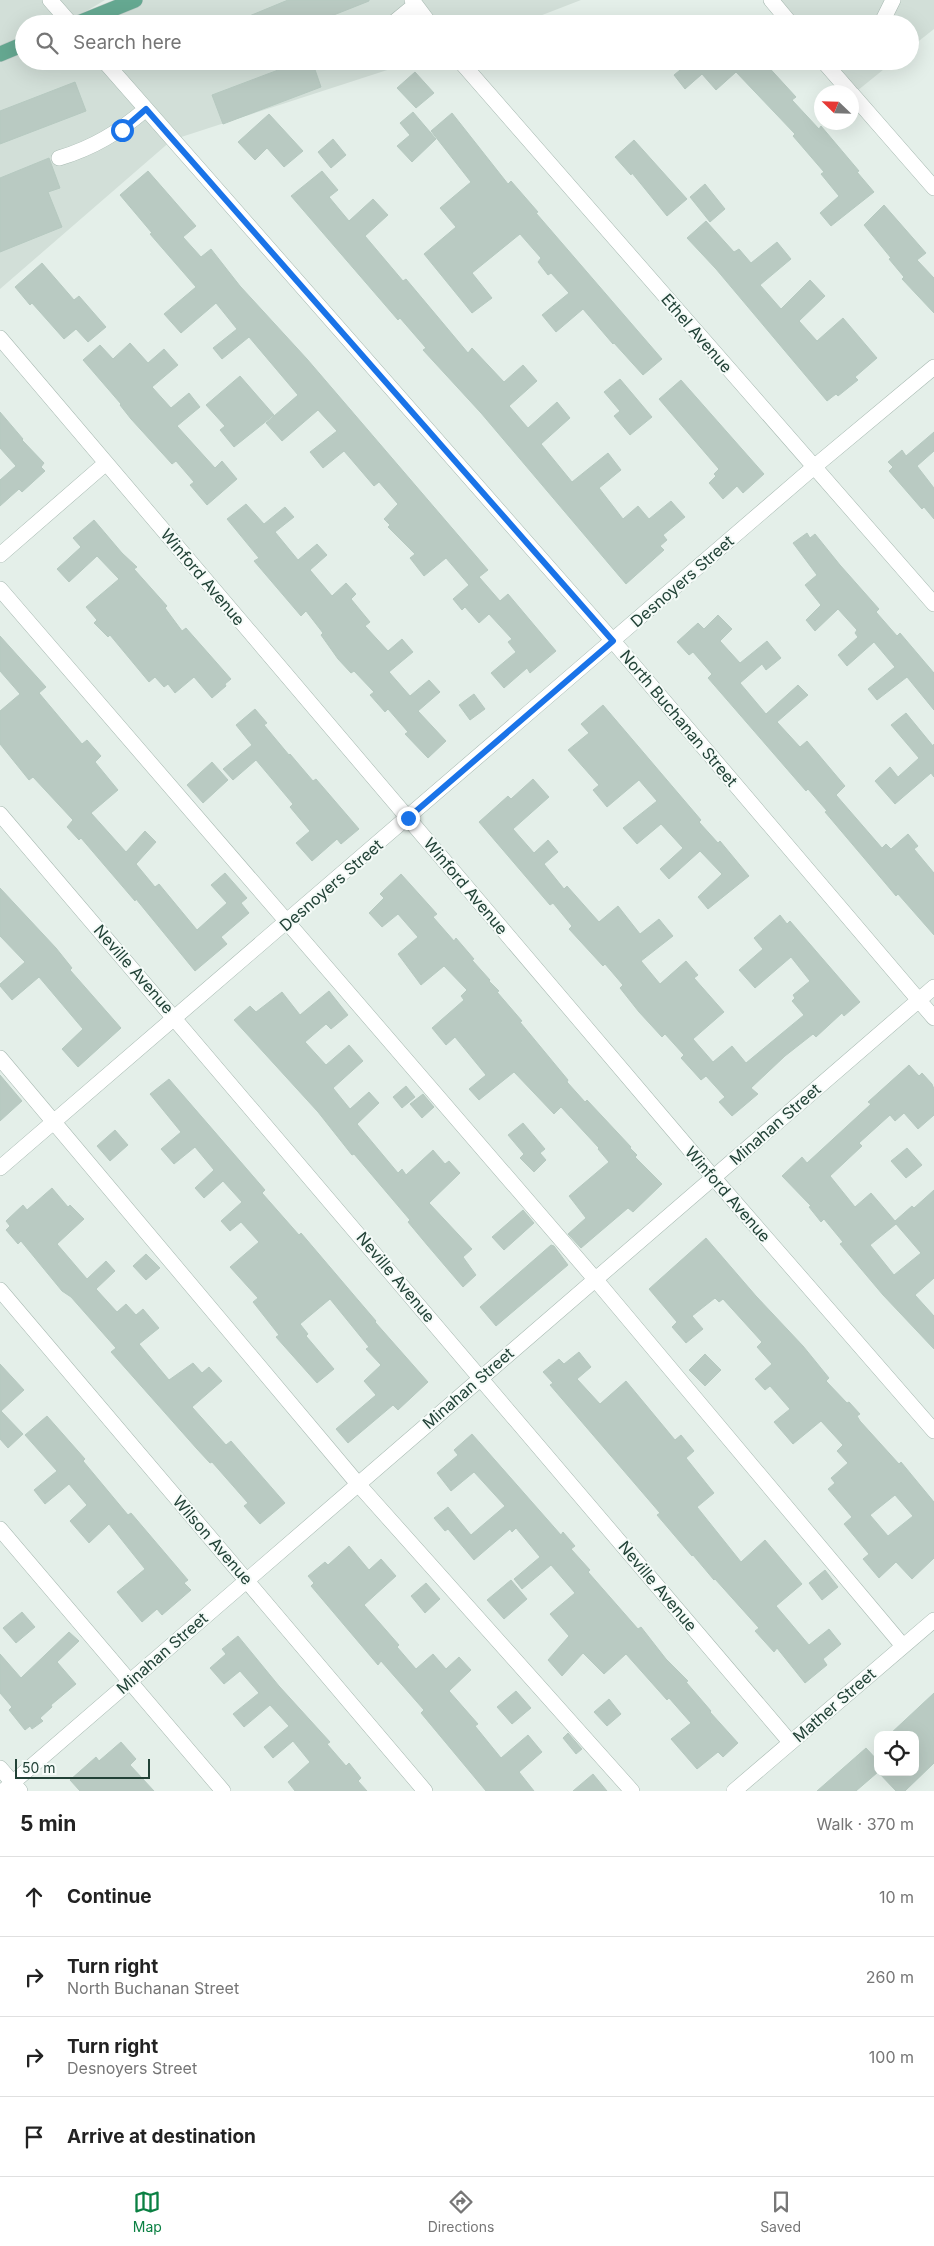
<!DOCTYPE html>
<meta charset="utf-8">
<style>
:root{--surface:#fff;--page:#f6f6f6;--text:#222;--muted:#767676;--line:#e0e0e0;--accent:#0b8043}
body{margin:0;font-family:Inter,sans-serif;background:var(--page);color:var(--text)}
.controls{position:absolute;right:15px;bottom:15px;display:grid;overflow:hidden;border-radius:10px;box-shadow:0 5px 20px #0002}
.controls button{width:45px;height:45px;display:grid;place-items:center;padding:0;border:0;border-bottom:1px solid var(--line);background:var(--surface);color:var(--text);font:25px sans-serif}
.compass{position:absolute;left:814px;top:85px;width:45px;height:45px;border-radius:50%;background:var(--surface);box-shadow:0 5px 20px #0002;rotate:293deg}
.scale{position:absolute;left:15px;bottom:12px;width:135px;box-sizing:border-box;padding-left:5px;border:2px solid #224237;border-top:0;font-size:14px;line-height:18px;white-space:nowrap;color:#224237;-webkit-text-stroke:4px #f5fbf8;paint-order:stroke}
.stop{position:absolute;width:15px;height:15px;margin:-11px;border:4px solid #1a73e8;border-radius:50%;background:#fff}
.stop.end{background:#1a73e8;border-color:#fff;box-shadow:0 1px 5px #0008}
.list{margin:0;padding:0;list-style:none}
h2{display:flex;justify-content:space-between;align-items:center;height:65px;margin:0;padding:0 20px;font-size:21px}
h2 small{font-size:16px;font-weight:400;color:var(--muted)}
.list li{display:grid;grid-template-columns:32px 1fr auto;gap:15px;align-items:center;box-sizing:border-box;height:80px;padding:0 20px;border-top:1px solid var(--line)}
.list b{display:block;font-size:19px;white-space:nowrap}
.list p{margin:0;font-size:16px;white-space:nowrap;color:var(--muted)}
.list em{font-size:16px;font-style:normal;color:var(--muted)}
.icon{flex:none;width:28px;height:28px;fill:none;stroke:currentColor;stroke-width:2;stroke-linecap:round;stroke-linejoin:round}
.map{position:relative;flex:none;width:934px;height:1791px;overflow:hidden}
.search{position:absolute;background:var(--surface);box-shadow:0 5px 20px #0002;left:15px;right:15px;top:15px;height:55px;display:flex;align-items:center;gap:12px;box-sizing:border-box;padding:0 18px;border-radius:28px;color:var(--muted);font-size:19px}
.sheet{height:385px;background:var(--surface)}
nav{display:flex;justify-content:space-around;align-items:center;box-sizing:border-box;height:70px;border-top:1px solid var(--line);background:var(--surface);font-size:14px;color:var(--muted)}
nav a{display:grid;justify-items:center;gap:2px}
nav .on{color:var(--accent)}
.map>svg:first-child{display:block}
.built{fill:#d2dfd8}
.building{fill:#b9cac2;stroke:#b6c9c0;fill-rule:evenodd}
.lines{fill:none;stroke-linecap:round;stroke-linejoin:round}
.minor-casing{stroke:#a6b8b0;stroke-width:16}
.major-casing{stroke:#c1cac7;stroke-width:16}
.minor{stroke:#fff;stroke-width:15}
.major{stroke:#65a891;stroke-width:15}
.route{stroke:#1a73e8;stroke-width:6}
.labels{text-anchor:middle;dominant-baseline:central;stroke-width:4;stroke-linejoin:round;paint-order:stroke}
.street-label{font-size:16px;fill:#224237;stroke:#f5fbf8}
</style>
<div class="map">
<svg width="934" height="1791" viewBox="0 0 934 1791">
<rect width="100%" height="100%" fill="#e4efe9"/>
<!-- built -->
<path class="built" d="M0,0H105L65,24H24V39L0,47Z
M135,0H581L519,24H76Z
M771,0H934V29L910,48V24H791Z
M24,44V61H415L172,140L0,289V54Z
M823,61H894L852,95Z"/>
<!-- building -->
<path class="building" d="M288,0H369V1L311,24H230Z
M302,61H312L321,87L223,124L212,95Z
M691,61H763L796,97L792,100L819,129L821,126L859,171L857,172L874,192L831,226L820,213L839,196L821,174L824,172L793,136L795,134L736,72L716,90L702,74L685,89L674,75Z
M415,72L434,93L416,108L397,88Z
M75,82L86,111L0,144V111Z
M413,112L436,139L412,162L397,146L410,135L400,123Z
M452,113L508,184L511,181L538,212L536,213L662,359L643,375L614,343L613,344L583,309L556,332L542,315L569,293L551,273L548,275L538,262L541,258L520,234L472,273L492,298L472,313L424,254L456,227L440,208L471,182L431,131Z
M269,114L303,151L284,167L267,148L255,160L238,142Z
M333,139L346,155L331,168L318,152Z
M634,140L687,199L667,216L632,173L631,175L615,157Z
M49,158L60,188L48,192L62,227L0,252V178Z
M148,171L196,226L183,237L201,257L211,249L240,286L307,359L488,570L479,577L500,601L508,594L556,651L530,673L527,668L504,688L491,673L516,652L508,642L512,639L489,614L479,623L465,607L462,610L453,599L469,585L446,558L424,576L410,558L415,554L388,527L390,525L384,519L398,504L379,482L374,486L344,451L323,468L310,452L337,431L318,410L282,441L266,423L298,395L249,337L222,359L213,348L237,329L216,303L181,333L164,314L196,287L150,234L152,233L120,195Z
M322,171L338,190L329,197L349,221L373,199L388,215L365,236L403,281L406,279L468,353L472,348L504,382L523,365L537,381L509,406L528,428L557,402L570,418L541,444L572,482L608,453L621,470L599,488L623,519L638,506L649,519L671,501L685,517L663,535L667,540L660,546L664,550L626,584L481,413L423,350L426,348L400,318L398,320L291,196Z
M705,184L725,209L710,222L690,197Z
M884,205L926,253L917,260L934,278V313L902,279L904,277L889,259L891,258L864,225Z
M706,221L734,252L739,249L751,263L777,242L791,259L760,285L781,309L810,280L825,296L799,321L817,341L843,318L877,358L855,377L858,380L838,396L836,394L827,401L716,269L687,238Z
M42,263L74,300L79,296L106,327L88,342L76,329L64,339L32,303L30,305L15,287Z
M130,343L148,363L164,349L178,365L152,387L171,408L189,393L200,407L177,426L215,468L222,461L237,479L207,505L190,485L194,482L176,461L172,464L131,419L120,405L121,404L83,360L100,345L113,359Z
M240,376L274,415L234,447L220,430L225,426L206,405Z
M620,379L652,417L630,435L614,416L620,411L604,392Z
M681,380L764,474L743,493L737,486L723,499L709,483L716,476L714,474L719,469L659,399Z
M0,412L23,439L22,440L44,463L41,467L45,471L22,492L19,489L0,506V480L16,466L0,448Z
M934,432V451L917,466L934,488V519L924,507L922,509L889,471L893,467L888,462L902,450L906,456Z
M246,504L264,524L285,507L294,517L275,532L298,560L317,544L327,555L310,570L332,596L346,583L356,594L351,599L370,622L365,626L388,651L402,639L413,652L389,672L410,696L429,680L440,692L418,711L446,741L428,758L405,734L408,732L388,709L385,712L370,695L374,692L354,671L351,673L338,659L321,635L323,633L306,611L301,616L254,561L259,558L227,519Z
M94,520L122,553L137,567L134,569L167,606L165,608L182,631L186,628L231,679L225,684L226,686L212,698L194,677L175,693L168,684L164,687L155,677L149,682L110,635L108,637L94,623L97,620L86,607L119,579L97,556L69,582L57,569L81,547L73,538Z
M807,533L810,538L815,534L840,565L879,609L876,612L897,636L900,633L934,673V710L907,677L877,700L868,689L895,667L874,642L847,666L838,655L858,637L855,633L857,630L838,609L815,631L806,620L821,605L805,585L817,575L793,543Z
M718,615L732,629L720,641L740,663L767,641L781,658L766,670L762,664L740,683L766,714L798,685L808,695L777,722L800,747L807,741L845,786L836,795L882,848L886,844L891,849L908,834L918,846L914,849L934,873V935L898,894L896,896L886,884L825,812L827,811L808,789L806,791L708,678L712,674L693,652L689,655L677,642L698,623L704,629Z
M0,636L46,687L39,693L82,744L87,740L101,756L95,762L118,790L91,813L126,852L145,831L156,842L136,864L155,887L159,884L197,930L227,903L211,885L225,873L247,898L241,903L249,913L221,937L227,944L195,971L136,899L135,901L81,838L79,840L67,827L73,820L33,777L29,780L0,744V711L20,694L0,671Z
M474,694L485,709L470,720L459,705Z
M603,705L701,820L699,822L718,843L720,841L749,876L708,909L698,897L722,874L700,851L669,879L660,869L683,848L661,824L637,844L623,828L657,801L639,780L607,807L593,790L599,785L568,750L589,733L581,724Z
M255,709L267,723L264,725L289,755L290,754L313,781L316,779L359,829L341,844L337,839L312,861L296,843L310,831L290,807L293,804L256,760L233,780L223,769L252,745L236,725Z
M906,713L933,746L934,744V777L931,773L895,804L875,781L890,767L898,777L919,758L891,725Z
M212,762L228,780L203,803L187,785Z
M533,779L549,797L513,829L534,853L548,840L558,852L544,864L564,889L567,886L599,922L618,906L640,934L659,919L673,936L641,961L660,984L686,961L698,975L694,978L724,1012L693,1039L713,1062L732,1046L746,1063L804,1015L792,1001L795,998L793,995L810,981L791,957L755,988L739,970L763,949L754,938L780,915L787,924L790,921L860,1002L844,1016L842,1013L816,1037L813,1034L785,1056L751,1088L758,1094L732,1116L719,1102L725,1097L706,1076L701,1080L681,1058L684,1055L665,1034L662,1037L639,1012L620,988L623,985L605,964L603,966L569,929L572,926L553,903L550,905L479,822L508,796L511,799Z
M401,874L437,914L433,917L454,941L456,938L474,959L472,960L490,980L489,981L499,991L497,992L522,1021L520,1022L568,1080L567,1082L585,1102L587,1100L631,1147L630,1148L637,1155L635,1157L662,1184L633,1212L628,1208L581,1248L568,1234L586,1218L569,1196L609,1162L598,1149L599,1148L561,1107L554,1114L514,1072L479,1100L469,1089L486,1075L455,1037L446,1045L432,1028L464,1000L461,996L467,990L444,966L421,985L398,954L418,937L398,914L382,927L369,913L384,898L380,894Z
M0,888L56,948L72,968L70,970L121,1028L78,1067L62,1049L83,1029L39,977L12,1000L0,986V984L25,962L0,936Z
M329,991L348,1015L331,1029L326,1024L305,1042L326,1065L349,1045L363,1061L333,1088L350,1109L369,1092L379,1103L357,1124L398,1173L402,1169L406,1175L433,1150L445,1164L449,1161L460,1173L429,1203L472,1249L463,1257L476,1275L463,1287L428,1246L408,1222L410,1220L354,1154L352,1155L318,1112L234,1020L250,1006L256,1012L282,992L300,1015Z
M909,1065L919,1076L922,1073L932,1084L934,1089V1115L918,1129L904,1113L895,1121L890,1115L859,1143L862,1146L830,1176L855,1207L871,1193L895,1221L912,1206L914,1208L934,1190V1278L915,1295L934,1316V1349L883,1295L840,1244L843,1242L824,1219L821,1222L809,1207L811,1206L782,1176L802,1157L807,1163L871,1104L868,1102ZM896,1224L921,1253L894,1275L870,1245Z
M0,1075L22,1101L0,1121Z
M169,1079L265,1190L262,1193L299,1235L301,1233L358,1300L376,1321L375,1322L428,1382L398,1410L393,1405L348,1443L336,1429L376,1395L364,1381L381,1365L366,1349L369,1347L330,1299L300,1324L308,1334L306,1336L334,1369L317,1383L276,1337L279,1335L253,1302L258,1298L230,1267L259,1242L241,1222L230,1231L221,1221L242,1202L223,1181L204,1198L195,1188L214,1170L195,1147L174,1164L161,1149L181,1132L150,1094Z
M406,1086L415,1097L402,1108L393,1097Z
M423,1094L434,1107L422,1118L410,1104Z
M523,1123L545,1149L540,1153L546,1160L534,1172L520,1158L524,1154L508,1135Z
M115,1130L128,1145L110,1161L97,1146Z
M907,1148L922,1165L906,1178L891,1161Z
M52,1188L68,1207L70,1205L84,1219L57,1244L87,1279L106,1261L115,1271L96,1289L117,1312L126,1304L136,1315L143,1309L159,1328L139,1344L169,1380L193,1363L202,1373L209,1367L222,1381L192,1407L226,1445L231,1441L285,1503L260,1524L244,1506L248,1503L212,1462L210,1463L197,1449L111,1352L116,1348L71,1297L62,1291L21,1241L18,1244L6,1230L10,1226L6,1221L23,1205L27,1210Z
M523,1210L534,1223L504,1250L492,1237Z
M706,1238L756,1296L803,1346L829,1378L826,1381L847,1403L849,1402L860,1414L857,1416L860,1421L899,1464L901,1462L934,1502V1558L912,1579L896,1562L879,1578L863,1559L869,1554L844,1524L852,1517L828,1489L835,1483L831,1478L848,1463L837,1451L843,1445L821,1421L793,1444L774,1422L790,1409L770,1386L765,1390L755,1379L772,1364L757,1347L762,1342L723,1299L719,1302L715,1298L692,1316L703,1329L686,1343L672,1327L677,1322L649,1289ZM895,1495L913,1516L888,1536L870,1515Z
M551,1245L554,1246L568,1265L496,1326L480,1307Z
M146,1254L160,1268L146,1280L133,1266Z
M579,1352L591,1367L577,1379L600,1404L626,1381L675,1440L681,1435L694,1451L686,1458L714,1493L697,1507L741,1562L765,1540L802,1584L776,1606L809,1645L829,1629L841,1644L823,1659L827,1665L805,1683L777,1648L774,1652L755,1631L759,1628L715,1579L714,1580L693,1555L692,1556L657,1515L660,1513L550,1385L553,1383L543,1372L559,1359L564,1364Z
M705,1354L721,1370L705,1386L689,1370Z
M0,1364L24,1390L1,1411L23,1434L8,1448L0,1439Z
M47,1416L85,1459L83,1461L128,1515L131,1513L188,1580L184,1583L191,1590L162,1615L157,1609L142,1622L117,1592L145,1569L109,1524L89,1543L70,1521L87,1505L69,1484L45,1504L34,1490L57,1471L25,1435Z
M472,1434L561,1535L563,1532L575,1546L571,1549L590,1570L588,1572L638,1629L641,1627L666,1659L688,1681L686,1682L711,1711L710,1712L738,1743L723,1757L718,1752L697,1769L671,1739L691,1723L669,1698L667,1700L626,1654L604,1674L583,1653L562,1676L548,1660L569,1636L550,1614L575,1593L551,1565L522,1589L514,1579L540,1557L516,1528L512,1532L510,1529L474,1560L448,1529L445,1531L434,1518L448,1507L471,1535L505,1506L474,1472L451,1491L437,1473L458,1455L454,1450Z
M349,1546L369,1570L381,1559L396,1576L364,1605L399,1645L397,1647L416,1669L433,1654L446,1669L459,1657L471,1670L449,1691L478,1724L475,1726L501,1758L528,1735L542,1752L519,1772L534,1791H486L421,1713L424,1710L381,1661L378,1665L311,1586L314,1583L308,1576L325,1562L328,1565Z
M825,1570L838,1587L822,1600L809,1583Z
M511,1580L527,1599L504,1619L487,1600Z
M426,1583L440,1599L425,1613L411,1596Z
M22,1612L35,1627L16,1643L3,1628Z
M69,1632L79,1641L57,1662L76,1684L51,1705L52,1707L40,1718L43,1721L32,1729L30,1726L25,1730L9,1710L12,1707L0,1693V1654L21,1678Z
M238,1636L279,1686L330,1742L327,1744L346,1766L349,1763L361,1778L358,1781L367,1791H295L288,1782L310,1762L293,1741L273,1758L264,1747L289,1726L270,1705L244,1727L233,1714L259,1693L240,1671L224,1684L210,1668L226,1654L222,1649Z
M516,1691L531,1708L512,1724L497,1707Z
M934,1693V1763L905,1791H896L878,1772H915V1735H889Z
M609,1699L621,1714L607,1726L594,1712Z
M568,1733L582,1749L576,1754L563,1738Z
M121,1742L136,1759L130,1765L154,1791H80L70,1780L96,1757L99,1761Z
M866,1748L878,1761V1772L856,1791H817Z
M593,1774L607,1791H573Z"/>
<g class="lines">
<defs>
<path id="minor" d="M50,0L71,24
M412,0L430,24
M771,0L791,24
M392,24L415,5
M881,24L893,0
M104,61L613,641L934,1018
M460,61L934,604
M823,61L850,92
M852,94L934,188
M59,158C93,148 119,132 146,109
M0,338L713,1177L934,1431
M0,555L106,463
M0,589L595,1279L903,1646
M0,814L790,1742
M0,1058L358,1484L632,1791
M0,1168L814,467L934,367
M0,1290L425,1791
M0,1529L223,1791
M0,1768L20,1791
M3,1791L934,987
M734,1791L934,1620"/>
<path id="major" d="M76,24L135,0
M0,54L24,44"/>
</defs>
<!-- minor casing -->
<use href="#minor" class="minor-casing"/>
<!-- major casing -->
<use href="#major" class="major-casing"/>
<!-- minor -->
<use href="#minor" class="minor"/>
<!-- major -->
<use href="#major" class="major"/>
</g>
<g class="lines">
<!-- route -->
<path class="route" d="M122,130L146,109L613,641L408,818"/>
</g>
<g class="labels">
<!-- street labels -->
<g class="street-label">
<text transform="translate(697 333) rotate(49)">Ethel Avenue</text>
<text transform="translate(203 577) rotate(50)">Winford Avenue</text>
<text transform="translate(682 581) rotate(-41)">Desnoyers Street</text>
<text transform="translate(679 718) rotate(50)">North Buchanan Street</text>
<text transform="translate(331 885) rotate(-41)">Desnoyers Street</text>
<text transform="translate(466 886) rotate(50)">Winford Avenue</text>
<text transform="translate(134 969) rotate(49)">Neville Avenue</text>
<text transform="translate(775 1124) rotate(-41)">Minahan Street</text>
<text transform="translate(728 1194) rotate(49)">Winford Avenue</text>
<text transform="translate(396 1277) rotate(50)">Neville Avenue</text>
<text transform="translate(468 1388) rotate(-41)">Minahan Street</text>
<text transform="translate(213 1540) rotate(49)">Wilson Avenue</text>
<text transform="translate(658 1586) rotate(50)">Neville Avenue</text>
<text transform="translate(162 1653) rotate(-41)">Minahan Street</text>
<text transform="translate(834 1705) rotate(-41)">Mather Street</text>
</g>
</g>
</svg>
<div class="controls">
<button><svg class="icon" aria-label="locate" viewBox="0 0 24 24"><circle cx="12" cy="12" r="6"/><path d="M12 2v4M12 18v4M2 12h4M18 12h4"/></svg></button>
</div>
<svg class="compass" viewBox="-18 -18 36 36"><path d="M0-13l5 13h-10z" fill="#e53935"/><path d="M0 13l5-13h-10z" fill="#767676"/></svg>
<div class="scale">50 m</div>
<div class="stop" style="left:122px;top:130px"></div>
<div class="stop end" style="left:408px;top:818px"></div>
<div class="search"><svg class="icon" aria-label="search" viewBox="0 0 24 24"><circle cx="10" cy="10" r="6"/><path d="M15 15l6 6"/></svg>Search here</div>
</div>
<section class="sheet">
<h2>5 min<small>Walk · 370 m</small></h2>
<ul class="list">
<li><svg class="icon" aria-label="ahead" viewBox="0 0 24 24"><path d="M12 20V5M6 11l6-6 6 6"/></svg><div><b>Continue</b></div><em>10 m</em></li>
<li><svg class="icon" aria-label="right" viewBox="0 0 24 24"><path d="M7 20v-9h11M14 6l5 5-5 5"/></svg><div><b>Turn right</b><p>North Buchanan Street</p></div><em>260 m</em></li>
<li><svg class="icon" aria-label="right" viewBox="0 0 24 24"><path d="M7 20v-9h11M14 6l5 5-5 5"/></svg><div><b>Turn right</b><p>Desnoyers Street</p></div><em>100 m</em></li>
<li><svg class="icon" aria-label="arrive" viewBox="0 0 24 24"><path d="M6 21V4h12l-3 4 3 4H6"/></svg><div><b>Arrive at destination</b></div></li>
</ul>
</section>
<nav>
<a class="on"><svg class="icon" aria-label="map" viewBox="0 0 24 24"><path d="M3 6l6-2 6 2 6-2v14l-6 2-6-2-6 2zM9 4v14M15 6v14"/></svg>Map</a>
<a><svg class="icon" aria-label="directions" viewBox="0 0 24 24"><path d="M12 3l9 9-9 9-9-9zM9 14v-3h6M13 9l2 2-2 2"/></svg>Directions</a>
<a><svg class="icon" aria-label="saved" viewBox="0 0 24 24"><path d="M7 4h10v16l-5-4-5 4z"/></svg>Saved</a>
</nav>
